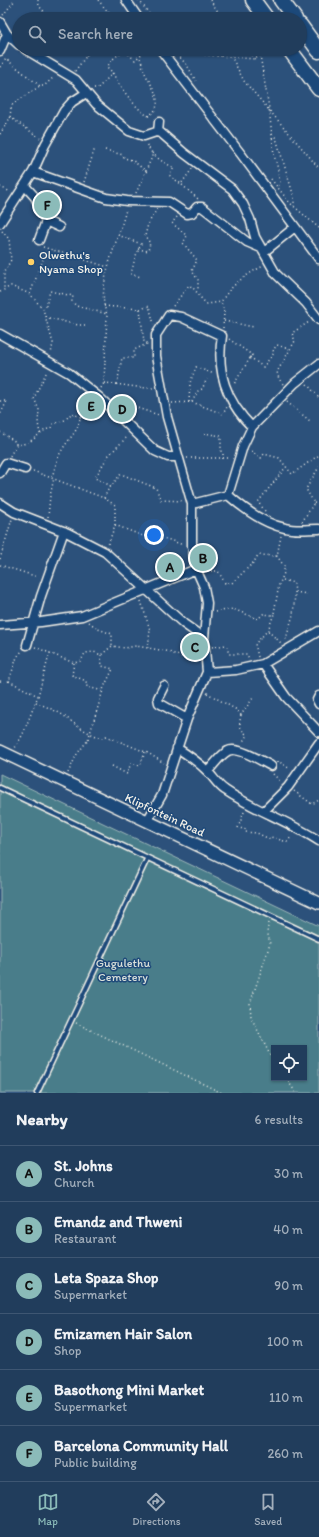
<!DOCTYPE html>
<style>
:root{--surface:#213d5c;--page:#2d4865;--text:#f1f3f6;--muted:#a2aebb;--line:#3e5672;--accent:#8bbbb9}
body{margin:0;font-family:Itim,sans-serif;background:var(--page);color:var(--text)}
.controls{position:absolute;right:12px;bottom:12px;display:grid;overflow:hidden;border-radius:0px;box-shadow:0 1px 3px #0004}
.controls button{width:36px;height:36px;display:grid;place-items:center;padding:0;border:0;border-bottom:1px solid var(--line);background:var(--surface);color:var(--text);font:20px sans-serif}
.you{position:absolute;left:154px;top:535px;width:14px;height:14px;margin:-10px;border:3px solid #fff;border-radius:50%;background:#1a73e8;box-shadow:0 0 0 6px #1a73e833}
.badge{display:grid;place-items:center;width:26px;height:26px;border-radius:50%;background:var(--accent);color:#111;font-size:13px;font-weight:700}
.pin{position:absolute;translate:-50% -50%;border:2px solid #fff;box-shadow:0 1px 4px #0006}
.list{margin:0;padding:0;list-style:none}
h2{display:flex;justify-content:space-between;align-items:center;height:52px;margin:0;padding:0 16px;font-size:17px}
h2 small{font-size:13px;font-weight:400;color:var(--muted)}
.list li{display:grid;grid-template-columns:26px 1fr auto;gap:12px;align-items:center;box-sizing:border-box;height:56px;padding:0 16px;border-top:1px solid var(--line)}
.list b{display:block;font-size:15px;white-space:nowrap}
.list p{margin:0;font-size:13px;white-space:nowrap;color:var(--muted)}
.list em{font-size:13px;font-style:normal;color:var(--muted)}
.icon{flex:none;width:22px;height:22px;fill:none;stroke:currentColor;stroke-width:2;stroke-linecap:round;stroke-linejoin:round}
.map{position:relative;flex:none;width:319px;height:1093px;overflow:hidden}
.search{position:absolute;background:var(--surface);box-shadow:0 1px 3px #0004;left:12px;right:12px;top:12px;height:44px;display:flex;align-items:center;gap:10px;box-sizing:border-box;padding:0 14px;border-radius:22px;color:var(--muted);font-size:15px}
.sheet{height:388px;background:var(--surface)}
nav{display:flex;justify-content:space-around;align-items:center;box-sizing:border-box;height:56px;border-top:1px solid var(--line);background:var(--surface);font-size:11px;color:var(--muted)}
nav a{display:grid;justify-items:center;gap:2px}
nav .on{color:var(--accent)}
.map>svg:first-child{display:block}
.green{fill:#487d8a;stroke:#9eb7b9;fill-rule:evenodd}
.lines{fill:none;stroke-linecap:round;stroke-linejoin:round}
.lane-casing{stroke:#f4f1e8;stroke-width:7}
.street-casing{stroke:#f4f1e8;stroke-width:11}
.secondary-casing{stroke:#f4f1e8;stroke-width:14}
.highway-casing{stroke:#f4f1e8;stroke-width:17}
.path{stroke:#f4f1e8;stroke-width:1.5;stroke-dasharray:1 3;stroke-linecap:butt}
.lane{stroke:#1f4a7a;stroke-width:4}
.street{stroke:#1f4a7a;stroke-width:8}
.secondary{stroke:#1f4a7a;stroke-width:11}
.highway{stroke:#1f4a7a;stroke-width:14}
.poi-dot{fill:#ffd166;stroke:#1f4a7a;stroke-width:1.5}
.labels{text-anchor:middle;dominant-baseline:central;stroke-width:3;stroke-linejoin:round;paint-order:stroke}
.poi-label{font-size:12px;fill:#f4f1e8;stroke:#1f4a7a;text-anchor:start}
.street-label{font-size:12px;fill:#f4f1e8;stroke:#1f4a7a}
.park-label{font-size:12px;fill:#dae0da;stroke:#1f4a7a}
</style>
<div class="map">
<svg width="319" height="1093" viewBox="0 0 319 1093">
<rect width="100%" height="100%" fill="#2c517b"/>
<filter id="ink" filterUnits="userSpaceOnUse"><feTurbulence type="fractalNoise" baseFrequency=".025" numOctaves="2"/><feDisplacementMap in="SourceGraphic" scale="8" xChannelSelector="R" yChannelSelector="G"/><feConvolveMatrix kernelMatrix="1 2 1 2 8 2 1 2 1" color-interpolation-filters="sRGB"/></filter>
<g filter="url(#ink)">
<!-- green -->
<path class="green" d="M0,774L319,926V1093H0ZM274,1048H304V1078H274Z"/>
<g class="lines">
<defs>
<path id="lane" d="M0,788L319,939
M37,1093L147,859"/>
<path id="street" d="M126,0L139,19
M0,22L7,34L19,45
M25,49L76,80L96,104L129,131L144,136L156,132L161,133L184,153L232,189L243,204L250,219L255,237L276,274L306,303L319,320
M160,49L241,154L319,259
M0,51L7,34
M158,132L159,122
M33,172L106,198L127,201L169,202L187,214L192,213L197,207H202L247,242L261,248
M25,186L35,197L46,221L39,240
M46,221L59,227
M0,223L33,172L45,145L64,111L72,102L86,93
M264,252L295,227
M0,334L69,373L99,397L155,451L168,457H178
M0,473L6,463L25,469
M228,495L243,446L252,427L295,383L319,364
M228,495C244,509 264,524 285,528C296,531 308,529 319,529
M0,503L14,512L68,533L105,552L184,624L204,638L207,672L187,719L162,795L147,821
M192,504L228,495
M0,625L41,622L82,616L196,569
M204,638L207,603L204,587L196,569L192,546V504L167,417L156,356V335L169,315L181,317L222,336C216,372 226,401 252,427
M27,645L41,596L64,531
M263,664L286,697L319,732
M207,672L236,670L263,664L319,631
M164,686L158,698L159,703L187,719
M319,696L317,700L319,704
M177,748C188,755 197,761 206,770C213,776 217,785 225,790C254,810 289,821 319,841
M208,771C214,765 220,755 228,751C237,746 262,761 271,766
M264,811L288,787L319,743"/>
<path id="secondary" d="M0,751L319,903"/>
<path id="highway" d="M253,0L267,19
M281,0L295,19
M300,25L319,51
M289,49L319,89"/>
</defs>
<!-- lane casing -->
<use href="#lane" class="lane-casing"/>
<!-- street casing -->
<use href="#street" class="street-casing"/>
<!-- secondary casing -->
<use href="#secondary" class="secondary-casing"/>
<!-- highway casing -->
<use href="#highway" class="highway-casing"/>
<!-- path -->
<path class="path" d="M38,0L39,6L51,19
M98,0L114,19
M139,0L153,19
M210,0L223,19
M3,15L15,0
M172,49L187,65L196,81
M247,49L255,59
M173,50L207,55L255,59C261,54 270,54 278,49
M87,55L93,49
M260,55L269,108L274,155L277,165L280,183L278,187
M231,56L244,81L319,168
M0,67L6,59L40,86
M75,71L87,55L78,49
M113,73C117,84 137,110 148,116C168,105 150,85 144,71C142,66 142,61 139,56
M94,88H98L113,73L107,67L113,59L124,50L135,60L147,49
M10,117L40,138
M0,134L10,118L11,107L13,104L40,86H44L54,77
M272,134L276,138L294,197V206
M105,150L123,155L124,158L132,160L147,172
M152,153L160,160L174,168L169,175L181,184
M192,169L181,184L198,199
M271,179L290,203L319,228
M84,182L95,148
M0,187L11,192
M136,193L152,157V153L146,144
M177,217L172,223L187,236L183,243L197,260L192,271L198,280V291
M2,231L9,239L11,260L4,272V290
M118,235L141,244L135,258L131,274L141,277
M43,247L108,267
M138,249L148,251L150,243L145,236L148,224L157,209
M0,292L11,286L30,294L43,309L53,343L51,354
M30,294L47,249
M104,306L140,309L144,342L148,343
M173,306L189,285C199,292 198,297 207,304L221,302
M43,309L46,306L50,291L73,296L72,301L76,306L107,314
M140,309L149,306L154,324
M45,317L78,325H86
M224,321L254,327
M223,328L224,312L221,302C232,284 244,276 263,266
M229,339L252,355L234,384
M250,357L263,367L274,353L273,350L277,345L289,349
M104,383C121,384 136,388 153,388
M117,384L122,358H134V350L149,343
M283,384L279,379L277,372L295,341L292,333L309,322
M307,384L319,398
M101,388L104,383L107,314C94,287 120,238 126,209
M0,401H7L0,415
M115,401L159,415
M189,402L190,383L196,367L214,374
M192,402L223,414L227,407
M287,402L310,421
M172,403L192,402L198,391L202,389L207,379
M0,432L16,442V445
M204,433L221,436V451L223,453V459
M40,434L38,423L39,410L34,398L47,371
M251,451L261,458L264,454L279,458L292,474L319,455
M10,456L16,445C37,443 36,432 51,428L53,424L65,420L72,413L80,417L90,400
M187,458H230
M33,471L104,498L108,490L121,474L156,488L161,500L182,501
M52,477C55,468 57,458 62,450C69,438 79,431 80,417
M111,486L95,478L108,456L128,436
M104,498L115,505V525L108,545
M314,503L319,504
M265,511L258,502L286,467
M48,517L50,496L54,478
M302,522L314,503L306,489L319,467
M115,525L143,536L167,539L183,545
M0,559L12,519
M0,565L38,577
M207,571H218L225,583H232L254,562L258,555L277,556
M283,580L294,583L295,594L293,615L285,642
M295,592L307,594
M141,601L150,630L148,648
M215,612L233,609L258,619L263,614L271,615L274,613L279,585L284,573V566L277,556L281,536
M89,622L98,629L112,634V646
M268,631L281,643
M35,647L74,663L81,661L85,653L94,652L101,655L112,646L125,648L136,646L166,651L199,663
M212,647L226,645L229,654H247L249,659
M258,657L255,644L268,630L274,614
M74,663L72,675L86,681L87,687L103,691
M0,681L6,682L9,681L17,657L22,651
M9,681L38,696L23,734L15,748
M207,693L237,710L241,715L253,698
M38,696L50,652
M36,702C46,707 58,711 67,718C77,726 90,735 103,738L106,736L148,753L164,763
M241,715C239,725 239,728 247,735L242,743
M278,762V761L290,769
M112,766L127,774L131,763L140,766L145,752
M68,773L77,754L88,740L104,687L113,669L102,666L101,655
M273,774L281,782
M294,791L312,804L319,800
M244,812L238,828L245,829V832L257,833L269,839L271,837L287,842L292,836
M269,923L267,930L270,944L250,1004L251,1017L274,1063
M76,1023L222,1093
M286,1078L296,1093"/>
<!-- lane -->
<use href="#lane" class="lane"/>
<!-- street -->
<use href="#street" class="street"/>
<!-- secondary -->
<use href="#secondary" class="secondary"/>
<!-- highway -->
<use href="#highway" class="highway"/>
</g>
</g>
<!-- markers -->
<circle class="poi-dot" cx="31" cy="262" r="4"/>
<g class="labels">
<!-- poi labels -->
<g class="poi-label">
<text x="39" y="255">Olwethu's<tspan x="39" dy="14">Nyama Shop</tspan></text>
</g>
<!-- street labels -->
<g class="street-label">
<text transform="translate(165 815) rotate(25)">Klipfontein Road</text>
</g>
<!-- park labels -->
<g class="park-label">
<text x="123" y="963">Gugulethu<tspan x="123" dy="14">Cemetery</tspan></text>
</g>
</g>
</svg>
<div class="controls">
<button><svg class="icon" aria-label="locate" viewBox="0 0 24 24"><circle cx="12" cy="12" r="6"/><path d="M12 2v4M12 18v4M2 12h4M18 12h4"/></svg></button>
</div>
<div class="you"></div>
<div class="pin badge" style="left:170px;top:567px">A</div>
<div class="pin badge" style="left:203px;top:558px">B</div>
<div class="pin badge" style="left:195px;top:647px">C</div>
<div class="pin badge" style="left:122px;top:409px">D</div>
<div class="pin badge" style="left:91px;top:406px">E</div>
<div class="pin badge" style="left:47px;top:205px">F</div>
<div class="search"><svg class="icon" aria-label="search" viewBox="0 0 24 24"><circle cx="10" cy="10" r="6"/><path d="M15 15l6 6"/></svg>Search here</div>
</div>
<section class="sheet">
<h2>Nearby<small>6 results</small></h2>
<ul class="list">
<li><span class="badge">A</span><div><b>St. Johns</b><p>Church</p></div><em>30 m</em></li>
<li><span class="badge">B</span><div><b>Emandz and Thweni</b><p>Restaurant</p></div><em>40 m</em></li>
<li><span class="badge">C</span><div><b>Leta Spaza Shop</b><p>Supermarket</p></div><em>90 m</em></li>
<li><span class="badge">D</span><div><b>Emizamen Hair Salon</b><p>Shop</p></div><em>100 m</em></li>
<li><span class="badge">E</span><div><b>Basothong Mini Market</b><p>Supermarket</p></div><em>110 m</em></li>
<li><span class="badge">F</span><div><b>Barcelona Community Hall</b><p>Public building</p></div><em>260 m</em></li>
</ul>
</section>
<nav>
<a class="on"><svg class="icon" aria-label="map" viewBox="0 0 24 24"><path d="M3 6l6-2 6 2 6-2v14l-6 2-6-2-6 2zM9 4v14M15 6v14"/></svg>Map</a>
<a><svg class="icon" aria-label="directions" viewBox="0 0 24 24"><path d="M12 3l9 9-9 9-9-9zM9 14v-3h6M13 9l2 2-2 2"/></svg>Directions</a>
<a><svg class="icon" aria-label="saved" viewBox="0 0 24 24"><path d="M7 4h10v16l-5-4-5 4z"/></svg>Saved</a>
</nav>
